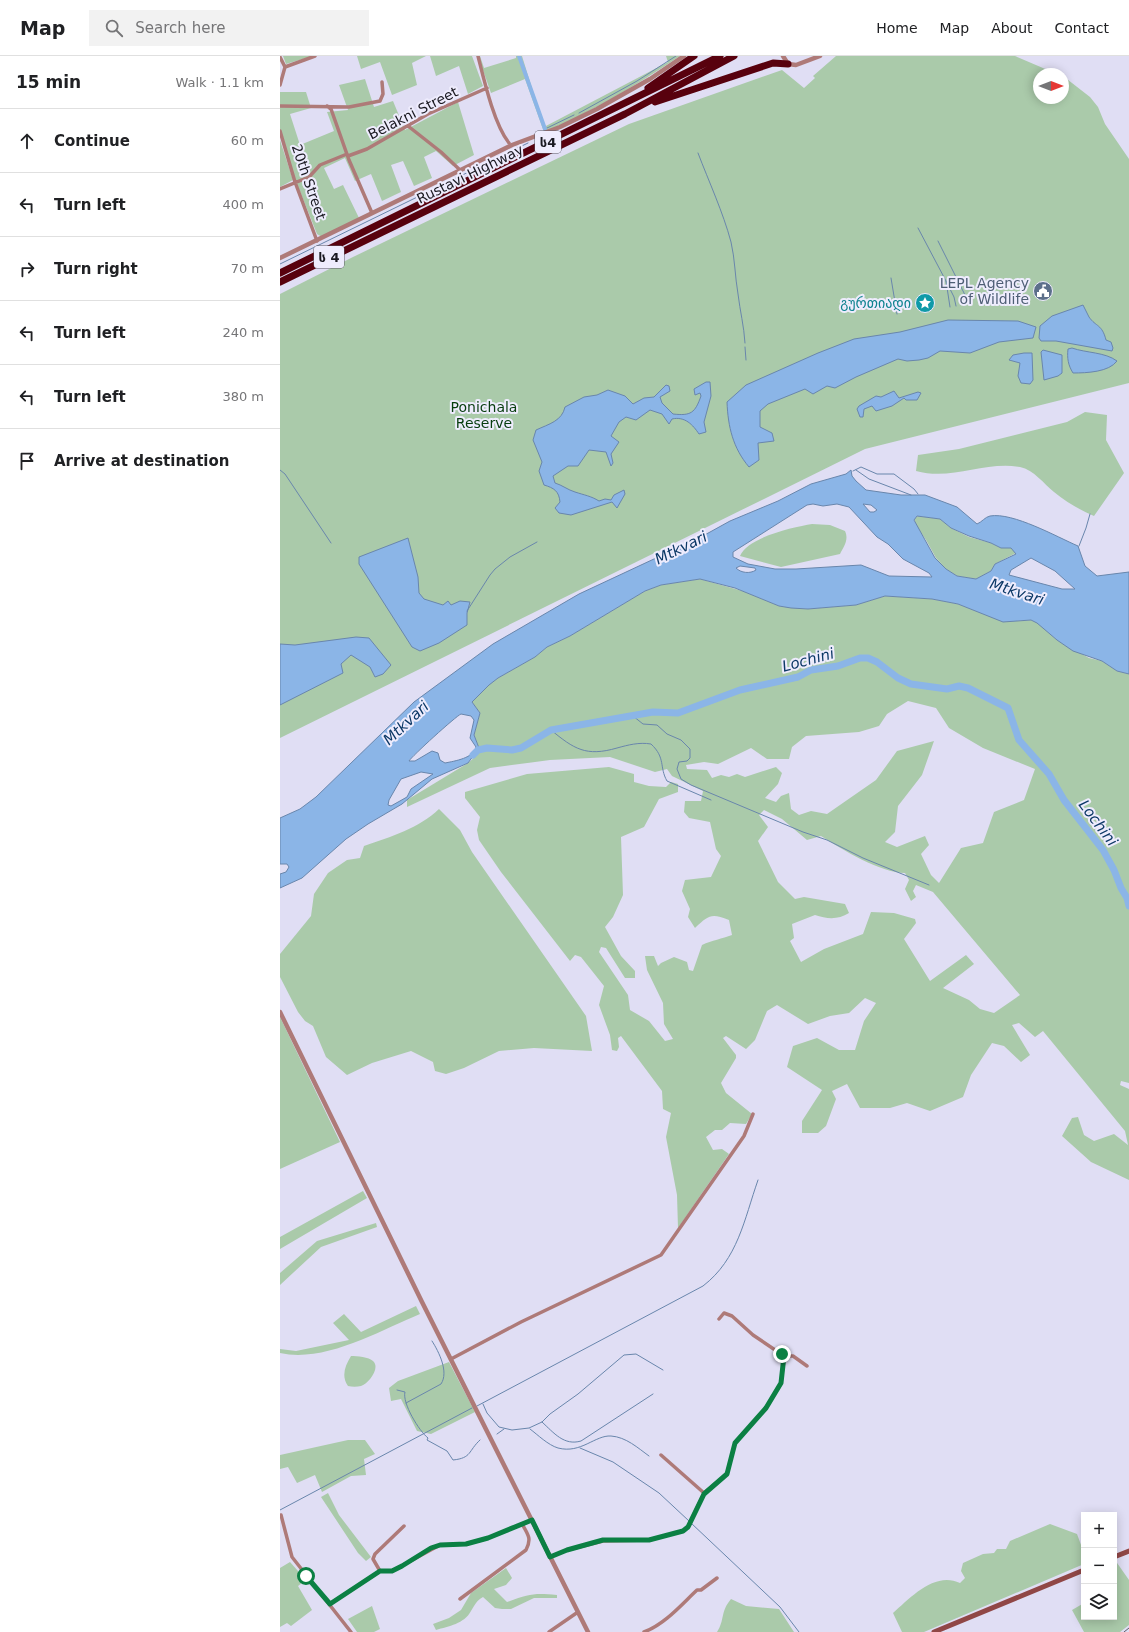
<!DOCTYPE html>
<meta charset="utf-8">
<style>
:root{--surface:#fff;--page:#f2f2f2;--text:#202124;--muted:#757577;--line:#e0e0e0}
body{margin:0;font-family:"DejaVu Sans","Noto Sans Georgian",sans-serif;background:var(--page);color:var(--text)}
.controls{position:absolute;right:12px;bottom:12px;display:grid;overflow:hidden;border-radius:0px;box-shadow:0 2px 10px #0003}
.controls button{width:36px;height:36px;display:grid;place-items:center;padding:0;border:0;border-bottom:1px solid var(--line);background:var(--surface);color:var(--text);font:20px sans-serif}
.compass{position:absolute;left:753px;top:12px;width:36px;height:36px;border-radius:50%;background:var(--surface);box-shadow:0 2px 10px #0003;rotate:90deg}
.stop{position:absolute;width:12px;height:12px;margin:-9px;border:3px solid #0b8043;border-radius:50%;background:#fff}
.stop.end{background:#0b8043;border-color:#fff;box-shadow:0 1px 4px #0008}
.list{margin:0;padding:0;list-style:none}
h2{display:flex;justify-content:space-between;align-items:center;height:52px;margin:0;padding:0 16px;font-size:17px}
h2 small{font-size:13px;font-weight:400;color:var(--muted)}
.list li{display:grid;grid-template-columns:26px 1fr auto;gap:12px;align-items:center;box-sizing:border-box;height:64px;padding:0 16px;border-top:1px solid var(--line)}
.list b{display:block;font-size:15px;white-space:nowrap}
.list em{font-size:13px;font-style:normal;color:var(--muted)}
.icon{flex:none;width:22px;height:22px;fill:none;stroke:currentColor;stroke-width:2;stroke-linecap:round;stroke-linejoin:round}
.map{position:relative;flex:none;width:849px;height:1576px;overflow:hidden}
header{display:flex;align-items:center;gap:24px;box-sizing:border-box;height:56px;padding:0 20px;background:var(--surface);border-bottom:1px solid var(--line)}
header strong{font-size:19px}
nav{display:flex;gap:22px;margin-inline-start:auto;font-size:14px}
.search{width:280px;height:36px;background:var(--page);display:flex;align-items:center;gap:10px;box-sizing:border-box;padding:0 14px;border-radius:0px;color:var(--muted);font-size:15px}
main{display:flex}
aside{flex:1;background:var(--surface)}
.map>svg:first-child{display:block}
.green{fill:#aacaaa;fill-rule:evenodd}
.water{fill:#8bb5e7;stroke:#6986ac;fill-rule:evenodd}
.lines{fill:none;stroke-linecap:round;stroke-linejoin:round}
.stream{stroke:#6986ac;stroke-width:1}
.canal{stroke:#8bb5e7;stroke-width:4}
.river{stroke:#8bb5e7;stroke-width:7}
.minor{stroke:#ae7a78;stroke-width:3.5}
.tertiary{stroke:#ae7a78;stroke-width:4.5}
.secondary{stroke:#904746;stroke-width:5}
.motorway{stroke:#58010e;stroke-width:7}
.rail{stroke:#5d5c68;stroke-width:1}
.route{stroke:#0b8043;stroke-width:5}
.labels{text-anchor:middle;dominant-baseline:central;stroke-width:4;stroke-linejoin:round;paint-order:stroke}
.shield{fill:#eeecfd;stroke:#5a5863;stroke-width:1}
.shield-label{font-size:13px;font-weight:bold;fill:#1a1921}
.street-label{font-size:14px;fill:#1a1921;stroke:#eeecfd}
.service-label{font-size:14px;fill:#4e5e75;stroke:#eeecfd;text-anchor:end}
.culture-label{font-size:14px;fill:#0d838f;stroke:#eeecfd;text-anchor:end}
.park-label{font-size:14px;fill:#073d0e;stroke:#eeecfd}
.water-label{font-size:15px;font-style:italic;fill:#0c3866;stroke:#eeecfd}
</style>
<header>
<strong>Map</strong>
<div class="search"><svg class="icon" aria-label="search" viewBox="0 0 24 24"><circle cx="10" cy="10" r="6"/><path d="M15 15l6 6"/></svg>Search here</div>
<nav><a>Home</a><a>Map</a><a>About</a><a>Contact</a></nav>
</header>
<main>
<aside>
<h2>15 min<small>Walk · 1.1 km</small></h2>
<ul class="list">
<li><svg class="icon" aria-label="ahead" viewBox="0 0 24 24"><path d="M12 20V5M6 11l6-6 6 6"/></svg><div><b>Continue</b></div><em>60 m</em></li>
<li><svg class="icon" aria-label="left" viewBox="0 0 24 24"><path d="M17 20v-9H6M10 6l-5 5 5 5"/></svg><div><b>Turn left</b></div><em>400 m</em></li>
<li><svg class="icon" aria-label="right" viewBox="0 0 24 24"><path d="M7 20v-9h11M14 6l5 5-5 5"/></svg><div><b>Turn right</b></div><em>70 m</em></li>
<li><svg class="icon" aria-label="left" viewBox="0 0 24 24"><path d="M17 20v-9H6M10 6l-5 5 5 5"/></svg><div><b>Turn left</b></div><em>240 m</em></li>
<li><svg class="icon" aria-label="left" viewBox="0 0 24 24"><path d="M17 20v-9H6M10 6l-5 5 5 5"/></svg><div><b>Turn left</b></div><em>380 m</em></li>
<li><svg class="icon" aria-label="arrive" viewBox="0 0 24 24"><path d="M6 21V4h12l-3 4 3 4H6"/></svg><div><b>Arrive at destination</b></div></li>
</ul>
</aside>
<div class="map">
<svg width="849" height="1576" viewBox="0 0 849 1576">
<rect width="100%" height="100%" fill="#e0def4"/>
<!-- green -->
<path class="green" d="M3,0H33L6,8Z
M77,0H146L132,7L137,29L112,39L100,6L81,13Z
M150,0H192L203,30L188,38L179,10L156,20Z
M198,0H200L204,12L236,2V0H242L264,71L388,6L386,0H400C357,29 312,56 264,76L245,23L211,37Z
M556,0H735L777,18H759V42H783V20L810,41L818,51L825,68L849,103V327L585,393L0,682V238L73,201L349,68L502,14L524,32L535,22L533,20Z
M85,23L94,51L113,45L125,74L178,46L194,99L173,110L156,95L144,101L152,122L134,130L123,105L111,109L121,136L102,145L91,118L75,125L65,102L44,112L54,133L63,129L79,162L42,181L37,178L15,123L0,73V36H26L31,52L10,58L20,89L54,75L47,56L68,54L59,29Z
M0,84L13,124L0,131Z
M805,356L827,359L826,384L844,417L814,460C800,454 786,446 774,436C764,428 754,414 740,411C704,405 672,425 636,415L638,399L679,393L787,366Z
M638,460L660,463L671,472L689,481L711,487L721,492H731L736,497L715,508L711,515L696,523L677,520L666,513L656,502L646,484L635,468V462Z
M532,468L550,469L565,475C569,484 564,490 560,498L501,511L460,500C468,481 514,471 532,468Z
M420,523L466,536L499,550L528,553L576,549L605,540L652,543L678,548L712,561L738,565L751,564L758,567L777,584L809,602L822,605L837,615L849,618V1027L841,1025L840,1029L849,1033V1124L811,1106L782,1080L792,1062L798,1061L804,1079L814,1085L834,1078L848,1089L845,1075L763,975L755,981L739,967L732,969L750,999L741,1006L724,990L712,987L691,1019L683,1041L650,1055L627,1047L610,1052H580L567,1028L552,1035L556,1043L546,1070L538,1077H522V1065L542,1034L507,1011L513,990L537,982L559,994H575L584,965L596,947L585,942L569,957L550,960L528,968L497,949L487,955L475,984L466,993L446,980L443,982L456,999V1002L441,1027L446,1037L472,1058L466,1068L450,1067L442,1074H435L426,1081L433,1094L442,1093L449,1098L398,1172L397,1139L386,1081L391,1057L383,1053L382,1035L341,980L338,982L339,991L337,995L332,994L330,979L319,949L324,930L301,901L295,899L290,905L221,816L199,784L197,774L200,761L185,742V736L247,718L329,711L354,718V726L369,730L386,731L391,726L398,728V736L379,743L364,771L341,781L343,839L333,861L325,871L341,900L355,915V922H345L326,892L321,891L319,896L348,939L350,954L369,965L385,985L393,983L384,968L383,947L367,914L365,900H374L378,910L381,907L394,901L407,906L409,914L413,915L422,889C432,884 442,883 452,879L449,864C431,857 429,859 415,872L408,861L410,853L402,835L405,824L431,821L441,800L436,793L430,766L409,762L404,756L405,745H421L423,735L392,720L387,713L375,716L330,701L270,704L210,712L127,751V744L188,707L197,699L199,692L194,679L200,657L192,646L209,628L218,622L255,601L267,591L290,580L365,535L381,529ZM628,645L656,652L669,672L703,692L755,713L744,744L714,756L703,787L681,792L659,827L651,819L641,798L649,789L645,780L617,791L605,786L615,776L618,750L642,719L654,685L617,695L596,724L547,758L531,755L519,759L511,753L509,737L501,740L496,746L485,742L498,728L502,717L496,711L465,721L457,718L449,721L441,719L432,722L427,714L407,713L406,709L424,706L438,708L471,692L487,703H509L512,691L526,680L579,676L599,670L607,658ZM484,754L502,763L527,784L541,780C561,793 601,817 625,817L629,824L625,833L631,845L636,841L633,835L636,829L653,836L740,939L714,957L700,953L689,944L663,932L694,908L686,899L650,925L624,883L636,867L635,863L614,857L591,856L583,878L544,893L521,906L510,885L514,882L512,868L535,859C547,863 558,864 569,857L565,848L524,841L515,843L498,826L478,785L488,771L479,759Z
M159,753L180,774L192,796L306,960L312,995L254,992L219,995L184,1012L166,1018L155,1015L153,1006L131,995L92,1007L67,1019L46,1001L33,970L25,965L18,956L0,921V898L31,860L34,838L48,817L67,804L80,802L84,790C111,781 139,772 159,753Z
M0,961L60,1086L0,1113Z
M83,1135L87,1142L0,1193V1181Z
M96,1167L97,1171L41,1191L0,1229V1217L37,1185Z
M136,1250L140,1258C99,1275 45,1307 0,1297V1293L16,1295L69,1284L53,1267L64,1258L81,1276Z
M71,1300C77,1300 89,1301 93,1305C101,1312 88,1328 81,1330C77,1331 72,1331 68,1330C61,1320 65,1310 71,1300Z
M169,1306L195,1356L151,1378L137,1375L121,1343L111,1345L109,1332L118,1325Z
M68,1384H85L95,1398L84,1403L86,1419L71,1420L42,1436L35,1419L17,1427L8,1411L0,1413V1399Z
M48,1437L59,1459L91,1501L86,1505L78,1497L41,1441Z
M770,1468L797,1478L804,1497V1508L644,1576H622L613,1557C631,1541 655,1515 680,1527L685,1522L681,1515L683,1507L703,1498L714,1497L717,1493H726L730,1485Z
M835,1504L849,1524V1569L840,1576H804L792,1554L804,1547V1561H834Z
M10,1506L26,1524L18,1530L32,1554L11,1570L7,1567L0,1571V1512Z
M226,1512L232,1522L226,1529L214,1533L227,1546C250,1538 253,1537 277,1539V1542H254L231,1553H222L215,1552L203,1541C196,1545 195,1549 191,1555C184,1568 169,1570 156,1574L153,1568L169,1562L181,1554L191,1537Z
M451,1543L466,1550L499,1553L514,1576H437C445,1564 440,1556 451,1543Z
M92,1550L100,1573L94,1576H77L68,1563Z"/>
<!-- water -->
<path class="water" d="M803,249C805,253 807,257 809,261C816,271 822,268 826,284L831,286L833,292L832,295L776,285H761L759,282L760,270L772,260Z
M668,264L738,265L756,271L753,282L719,286L690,297L660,295L648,302L639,304L627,305L618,303L576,321L555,332L547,330L533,338L525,333L488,348L480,355V371L492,377L494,385L478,387L479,404L469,411C453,392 448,371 447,346L466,329L538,297L574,283L620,276Z
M792,292C806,297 825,296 837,305C829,316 807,317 793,317C788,309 787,302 788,293Z
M763,294L782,299V317L778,320L764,324L761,296Z
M744,297H752L753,324L750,328L741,327L738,320L740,307L729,304L733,299Z
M426,326H430L431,340L424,366L426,376L419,378C413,369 405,360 392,363L389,368L382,358L370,354L356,364L346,361L339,366L331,380L339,386L331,398L333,407L331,410L326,396L309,394L298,410H288L273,420L275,427C282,429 288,434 295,436C304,439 311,440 319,445L325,443L331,444L334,439L344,434L345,438L337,452L332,446L291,459L279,457L275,452L280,446C279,435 274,432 264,429L259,415L262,406L253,384L256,374C269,368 282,365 285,351L304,341L317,339L328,334L345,340L353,348L364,342L374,341L386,329L389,330L390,335L380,341L382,347L393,358C411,360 415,357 421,340L420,337L415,339L414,333Z
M614,335L619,342L638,336L641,337L637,344H626L624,342L612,350L596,355L592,350L584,353L583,361H580L577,353L579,350L596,340L601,341Z
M571,414L572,420L576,425L586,434L621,439H645L677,451L697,468C702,466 705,461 710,460C733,456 777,481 798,490L805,510L817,520L849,516V618L837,615L822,605L793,595L777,584L757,567L751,564L723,566L678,548L652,543L605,540L576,549L528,553L511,552L499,550L455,532L420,523L381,529L365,535L290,580L267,591L255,601L218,622L209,629L192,646L200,657L194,679L199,692L188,707L152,723L122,748L88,768L66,783L22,822L0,832V818L6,816L9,811L7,808H0V762L20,753L36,741L134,646L213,588L299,538L421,481L450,465L498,445L531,428L566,418ZM533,448L543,450L557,448L569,451L597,481L608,488L623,503L649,517L652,521L609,520L581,509L516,513H495L468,508L453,501V496L527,449ZM583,448L591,449L597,454L594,456H590ZM637,460L660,463L671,472L689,480L711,487L721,492H731L736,498L715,508L711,515L696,523L677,520L666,513L655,502L634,464ZM751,502L775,515L795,533H782L729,519L731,514ZM460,510L475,512L476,514C470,518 461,517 456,512ZM181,658L191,660L194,664L190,682L196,691C194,702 175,705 165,707L160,704L158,697L152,695L135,705H129C131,701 176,660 181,658ZM141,716L153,718L131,733L127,741L111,750L108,749L109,744L121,723Z
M128,482L138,521L139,537L144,543L163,549L168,545L171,549L180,545L190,546L187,557V569L159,587L140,595L132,591L79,508V501Z
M76,581L89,582L111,609L103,618L95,621L90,611L71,599L61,608L63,617L0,649V588L15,589Z"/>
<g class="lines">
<!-- stream -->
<path class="stream" d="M299,57L357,25L396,0
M265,73L294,59
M418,97C429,126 443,156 451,186C455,203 455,221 458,238C460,255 464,270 465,287
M638,172L666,225L670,251
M658,185L690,249
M0,208L248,87
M611,222L617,258
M666,225L674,241L676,250
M465,291L466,304
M0,414L5,418L51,487
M576,414L589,423L631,439
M573,415L581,411L597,418H614L634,433L638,438
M799,490L806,472L810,458
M187,555L210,519L215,513L230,501L257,486
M353,660L363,668L377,669L387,678L401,684L410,693V702L407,705L399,706L397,713L401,723L411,729L523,776L547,784L583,802L649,829
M271,674C294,693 306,701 337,692C348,689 359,686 371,688C386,702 379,711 387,725L431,744
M117,1334L125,1336C122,1347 139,1375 148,1382L147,1384L167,1395L173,1404C192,1402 188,1395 200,1384
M126,1347L161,1328C169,1316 159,1296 152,1285
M203,1348L207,1357L219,1371L232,1374L249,1372L262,1366L270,1358L298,1338L344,1299L356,1298L383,1314
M197,1350L423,1230C458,1203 464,1164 478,1124
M262,1366C274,1377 284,1390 301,1385L373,1338
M250,1373C258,1379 268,1389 278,1392C301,1398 315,1379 331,1380C346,1381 358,1392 369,1400
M217,1378L224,1373
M300,1392L333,1406L379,1437L409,1465
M0,1454L192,1352
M411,1467L500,1551L519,1576"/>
<!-- canal -->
<path class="canal" d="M239,0L265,73"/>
<!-- river -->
<path class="river" d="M193,699L198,694L207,692L232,694L241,692L271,674L373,656L398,657L460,634L518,621L531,614L558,610L580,602H588L597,606L618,622L631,628L667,633L679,630L688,632L728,652L739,684L769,718L784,744L823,794L834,814L841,832L847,842L849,850"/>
<!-- minor -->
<path class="minor" d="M198,0C204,24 214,68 229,87
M0,1L5,11L0,29
M5,11L35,0
M0,50L69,51L100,45L103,38L102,26
M47,50L51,53L69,104L92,157
M128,70L161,96L180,114
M0,75L15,126L37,185
M68,100L87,93L148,58L207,32
M0,133L29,121L40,109L67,98
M439,1263L444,1257L452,1260L473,1279L504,1300
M504,1300H513L527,1310
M171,1303L241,1266L381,1199L464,1080L473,1058
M381,1399L424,1437
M1,1459L12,1501L71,1576
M124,1470L95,1498L93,1503L100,1515H112L160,1489L186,1488L208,1482L252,1464
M270,1501L287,1494L323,1485L369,1484L403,1475L408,1471L424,1437L447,1418L455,1387L486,1352L501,1327L504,1300
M180,1543L246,1494C252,1483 248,1478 242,1468
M50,1548L100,1515
M269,1576L298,1556
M364,1576C385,1568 401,1549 417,1534H421L437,1522"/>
<!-- tertiary -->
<path class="tertiary" d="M503,0L508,8L516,9L540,0
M0,202L232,89L280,71L317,53L370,23L404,0
M0,956L142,1246L308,1576"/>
<!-- secondary -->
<path class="secondary" d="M834,1501L849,1495
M654,1576L804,1514"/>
<!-- motorway -->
<path class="motorway" d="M368,32L414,0
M375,46L493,7L508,8
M0,217L440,0
M0,226L345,58L454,0"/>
<!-- rail -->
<path class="rail" d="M844,1576L849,1572"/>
</g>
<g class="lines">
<!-- route -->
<path class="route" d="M26,1520L50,1548L100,1515H112L122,1510L151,1492L160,1489L186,1488L208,1482L252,1464L270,1501L287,1494L323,1484H369L403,1475L408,1471L424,1438L447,1418L455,1387L486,1352L501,1327L504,1300L502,1298"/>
</g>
<!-- icons -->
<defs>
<symbol id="civic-disc" viewBox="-11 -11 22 22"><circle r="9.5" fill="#5c6f8a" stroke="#eeecfd"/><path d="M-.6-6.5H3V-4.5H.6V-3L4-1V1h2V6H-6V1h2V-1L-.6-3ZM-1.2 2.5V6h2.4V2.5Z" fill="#fff"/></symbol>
<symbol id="sight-disc" viewBox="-11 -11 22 22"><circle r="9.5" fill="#0f9aa8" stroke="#eeecfd"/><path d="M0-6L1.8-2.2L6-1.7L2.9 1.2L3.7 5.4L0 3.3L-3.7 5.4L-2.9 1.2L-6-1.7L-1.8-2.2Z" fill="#fff"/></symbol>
</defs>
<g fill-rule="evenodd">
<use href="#civic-disc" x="752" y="224" width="22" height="22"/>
<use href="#sight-disc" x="634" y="236" width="22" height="22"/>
</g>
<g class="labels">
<!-- shield labels -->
<g class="shield">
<rect x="255" y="75" width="26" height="22" rx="3"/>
<rect x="34" y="190" width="30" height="22" rx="3"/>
</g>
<g class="shield-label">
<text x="268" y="86">ს4</text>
<text x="49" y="201">ს 4</text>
</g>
<!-- street labels -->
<g class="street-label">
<text transform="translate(133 57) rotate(-27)">Belakni Street</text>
<text transform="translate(190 118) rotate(-26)">Rustavi Highway</text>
<text transform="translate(29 126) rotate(71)">20th Street</text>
</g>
<!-- service labels -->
<g class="service-label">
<text x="749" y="227">LEPL Agency<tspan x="749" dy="16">of Wildlife</tspan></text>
</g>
<!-- culture labels -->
<g class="culture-label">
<text x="631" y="247">გურთიადი</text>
</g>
<!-- park labels -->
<g class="park-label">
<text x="204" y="351">Ponichala<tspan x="204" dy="16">Reserve</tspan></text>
</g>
<!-- water labels -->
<g class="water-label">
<text transform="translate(401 492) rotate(-26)">Mtkvari</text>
<text transform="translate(737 536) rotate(18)">Mtkvari</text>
<text transform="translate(528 604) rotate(-15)">Lochini</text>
<text transform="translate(126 667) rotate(-43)">Mtkvari</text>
<text transform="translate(818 767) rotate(53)">Lochini</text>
</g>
</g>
</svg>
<div class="controls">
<button>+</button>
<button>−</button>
<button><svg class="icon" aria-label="layers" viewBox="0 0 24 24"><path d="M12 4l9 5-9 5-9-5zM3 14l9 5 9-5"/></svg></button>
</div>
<svg class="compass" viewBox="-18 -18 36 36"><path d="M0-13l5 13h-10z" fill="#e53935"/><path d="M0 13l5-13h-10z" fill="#757577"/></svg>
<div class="stop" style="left:26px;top:1520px"></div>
<div class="stop end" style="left:502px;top:1298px"></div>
</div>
</main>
